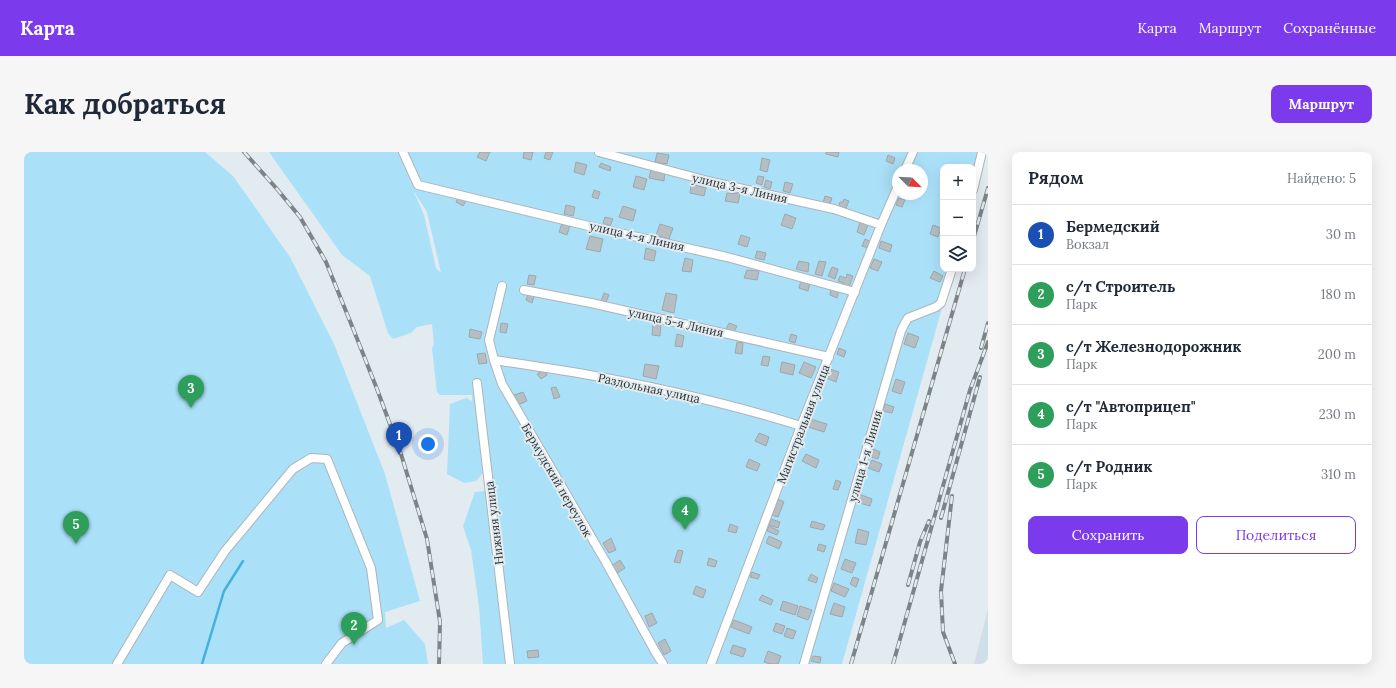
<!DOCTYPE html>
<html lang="ru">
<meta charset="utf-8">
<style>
:root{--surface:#fff;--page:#f6f6f7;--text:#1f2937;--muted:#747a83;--line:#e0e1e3;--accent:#7c3aed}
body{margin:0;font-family:Lora,serif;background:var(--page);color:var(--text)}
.controls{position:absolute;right:12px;top:12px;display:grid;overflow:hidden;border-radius:8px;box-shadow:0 4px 16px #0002}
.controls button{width:36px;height:36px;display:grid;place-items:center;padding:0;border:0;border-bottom:1px solid var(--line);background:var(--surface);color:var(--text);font:20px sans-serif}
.compass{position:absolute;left:868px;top:12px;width:36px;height:36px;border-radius:50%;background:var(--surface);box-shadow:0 4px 16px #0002;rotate:114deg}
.you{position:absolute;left:404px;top:292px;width:14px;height:14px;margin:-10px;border:3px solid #fff;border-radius:50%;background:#1a73e8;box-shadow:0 0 0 6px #1a73e833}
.badge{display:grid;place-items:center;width:26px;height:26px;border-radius:50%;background:var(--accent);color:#fff;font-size:13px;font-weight:700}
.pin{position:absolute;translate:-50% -33px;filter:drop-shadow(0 1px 2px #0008)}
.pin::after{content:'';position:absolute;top:21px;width:14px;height:12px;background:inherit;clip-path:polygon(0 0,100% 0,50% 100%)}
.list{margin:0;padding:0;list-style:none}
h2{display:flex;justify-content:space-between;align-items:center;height:52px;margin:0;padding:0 16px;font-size:17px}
h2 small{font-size:13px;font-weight:400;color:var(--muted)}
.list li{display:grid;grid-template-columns:26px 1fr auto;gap:12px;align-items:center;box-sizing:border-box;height:60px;padding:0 16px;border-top:1px solid var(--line)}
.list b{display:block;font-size:15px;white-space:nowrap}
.list p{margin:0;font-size:13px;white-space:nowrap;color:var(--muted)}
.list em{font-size:13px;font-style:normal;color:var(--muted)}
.actions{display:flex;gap:8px;padding:12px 16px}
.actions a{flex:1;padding:9px 0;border:1px solid var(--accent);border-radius:8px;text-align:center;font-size:14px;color:var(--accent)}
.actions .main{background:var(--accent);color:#fff}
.icon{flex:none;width:22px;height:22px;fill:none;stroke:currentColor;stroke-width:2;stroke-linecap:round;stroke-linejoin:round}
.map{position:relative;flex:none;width:964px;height:512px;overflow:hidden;border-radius:8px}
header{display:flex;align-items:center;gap:24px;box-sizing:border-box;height:56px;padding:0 20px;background:var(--accent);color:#fff}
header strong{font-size:19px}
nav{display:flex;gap:22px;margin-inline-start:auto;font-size:14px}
.intro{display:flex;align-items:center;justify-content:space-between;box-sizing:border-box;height:96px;padding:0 24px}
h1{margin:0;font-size:28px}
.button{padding:10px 18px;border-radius:8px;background:var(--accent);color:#fff;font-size:14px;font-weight:700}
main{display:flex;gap:24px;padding:0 24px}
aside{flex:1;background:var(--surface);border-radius:8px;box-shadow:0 4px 16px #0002}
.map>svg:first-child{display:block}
.built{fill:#cfdfe7}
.green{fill:#aae1f9;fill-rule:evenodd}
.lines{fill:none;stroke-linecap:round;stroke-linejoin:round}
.stream{stroke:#42b1db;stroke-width:2.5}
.building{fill:#b5bec2;stroke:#9ea7ab}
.minor-casing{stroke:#acb4b9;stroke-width:10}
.minor{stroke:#fff;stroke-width:8}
.rail-casing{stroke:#7d8486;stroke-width:4}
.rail{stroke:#e2ebf0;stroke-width:2.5;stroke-dasharray:8;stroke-linecap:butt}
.labels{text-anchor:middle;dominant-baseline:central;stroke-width:4;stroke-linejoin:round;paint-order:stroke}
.street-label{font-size:12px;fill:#2f3334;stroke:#e2ebf0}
</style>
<header>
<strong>Карта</strong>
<nav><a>Карта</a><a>Маршрут</a><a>Сохранённые</a></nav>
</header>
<div class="intro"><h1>Как добраться</h1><a class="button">Маршрут</a></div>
<main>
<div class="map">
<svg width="964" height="512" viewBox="0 0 964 512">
<rect width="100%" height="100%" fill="#e2ebf0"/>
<!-- built -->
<path class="built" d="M964,457V512H950Z"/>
<!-- green -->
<path class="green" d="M0,0H181L209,24L266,105L310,192L361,322L396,449L361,460L362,476L380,468L401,492L404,512H0Z
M245,0H962L949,47V15H919V117H929L818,512H459L455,454L447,398L439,374L451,340L461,339L459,321L452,329L440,331L423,322L426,252L442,246L448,249V243H415V241H413L408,196L410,193L408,172L393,175L387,181L369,187L364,181L346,124L318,103ZM874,18H898V42H874ZM389,38L403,60L417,121L412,116L400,63Z"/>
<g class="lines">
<!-- stream -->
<path class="stream" d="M178,512L200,439L219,409"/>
</g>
<!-- building -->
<path class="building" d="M456,0H466L462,9L453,5Z
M500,0H509L507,8L499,6Z
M522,0H529L526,8L520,6Z
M802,0H815L814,5L802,2Z
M633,1L645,3L643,12L631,10Z
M864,3L871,6L869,12L862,9Z
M738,6L746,8L743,20L736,18Z
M552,10L563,13L560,23L550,20Z
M577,11L587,15L586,19L575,15Z
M627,18L641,20L640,29L625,26Z
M612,24L623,27L620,38L609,35Z
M734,24L740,25L738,33L732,31Z
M742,28L748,30L746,37L740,35Z
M761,30L769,32L766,41L759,39Z
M667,32L682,36L680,44L666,41Z
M570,38L576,40L574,47L568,45Z
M703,41L716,42L714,51L701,49Z
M435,44L442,49L439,54L432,50Z
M801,44L808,46L806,52L799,51Z
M875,46L881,48L878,55L872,53Z
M820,47L825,49L821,58L814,56L816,50H819Z
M542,53L551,55L549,64L540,62Z
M599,54L612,58L609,69L595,65Z
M761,62L772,66L768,77L757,73Z
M581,65L589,67L586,74L579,71Z
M836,70L844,73L840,83L833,80Z
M538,71L546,73L543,83L535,80Z
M636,72L649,76L645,87L632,83Z
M909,73L917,76L914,85L906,82Z
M717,83L726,86L723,95L714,92Z
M566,84L579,87L576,100L562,97Z
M841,87L847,90L844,96L838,94Z
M857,89L868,93L866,100L855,96Z
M622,96L632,99L630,109L620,107Z
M733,99L742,101L740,108L731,106Z
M661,106L669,108L667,120L658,119Z
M850,107L858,110L854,119L846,116Z
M775,109L785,111L784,120L772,117Z
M795,109L802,110L798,124L791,122Z
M808,115L814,117L811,127L804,124Z
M723,118L735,119L733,128L720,126Z
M910,119L919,124L916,130L906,126Z
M823,122L829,124L825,135L819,133L820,131L814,129L816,124L822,126Z
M505,123L512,124L510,133L503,132Z
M777,128L786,131L784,139L775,136Z
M807,136L815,138L813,146L806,143Z
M580,141L585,143L582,150L577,149Z
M642,141L653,143L650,161L638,158Z
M504,142L510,144L508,151L502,148Z
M477,171L484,172L482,181L476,180Z
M629,171L637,172L636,184L628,183Z
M705,171L713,174L710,180L702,177Z
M446,177L458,180L456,187L445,185Z
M884,181L895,185L891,196L880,192Z
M653,182L660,184L658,195L651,194Z
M767,182L773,184L771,191L765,189Z
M713,190L719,191L718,202L711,201Z
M815,196L822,199L820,205L813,202Z
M461,201L463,211L455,212L453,202Z
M739,204L746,205L744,214L737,213Z
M758,210L771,213L769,223L756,220Z
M780,210L792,215L787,226L775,221Z
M621,212L635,214L632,227L619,224Z
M806,217L815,220L812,230L802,226Z
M520,218L523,223L517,227L513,222Z
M872,227L881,230L877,242L868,239Z
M532,235L536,245L530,247L527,236Z
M499,240L503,249L494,253L490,243Z
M861,252L870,255L868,261L859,259Z
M786,267L803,272L800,280L784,275Z
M735,281L745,285L742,294L731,289Z
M849,297L856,300L854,307L847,305Z
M782,302L795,308L792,316L778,309Z
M725,307L736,312L733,319L722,315Z
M848,308L858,312L855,320L844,316Z
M812,328L817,330L814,338L809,337Z
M835,342L848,347L846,354L832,350Z
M754,347L760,350L754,365L748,363Z
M747,367L756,370L754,376L745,373Z
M788,369L801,373L799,378L786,375Z
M706,372L714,375L712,381L704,379Z
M745,374L755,379L753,383L743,379Z
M834,377L845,380L842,393L831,391Z
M745,384L758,390L755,397L742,391Z
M587,386L592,398L585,401L579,391Z
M795,392L802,394L800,400L793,398Z
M654,398L659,399L656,411L650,410Z
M685,406L693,409L691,415L683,413Z
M821,407L832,411L828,421L817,417Z
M596,408L601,416L592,422L587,414Z
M728,420L736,423L734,427L726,425Z
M787,422L794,426L792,431L784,428Z
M829,425L835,427L832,435L826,432Z
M810,431L825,437L821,445L807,439Z
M672,434L682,438L679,446L669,442Z
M738,443L749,448L747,453L735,448Z
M759,449L774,454L771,463L756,458Z
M810,451L821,455L818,465L806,462Z
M776,454L788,458L784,468L773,464Z
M628,461L633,471L625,475L621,464Z
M710,468L728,475L725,482L707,475Z
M752,471L761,474L758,482L749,479Z
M763,476L772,479L769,487L760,484Z
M641,487L647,499L640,503L634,491Z
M709,493L722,497L719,505L706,501Z
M514,498L515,505L504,506L503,499Z
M744,499L757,504L754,512H746L740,510Z
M789,504L797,505L796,511L787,509Z"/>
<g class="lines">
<defs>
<path id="minor" d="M379,0L394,33L573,76L703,105L831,140
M575,0L688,30L810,57L857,73
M881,18L889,0
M949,38L958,0
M478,134L465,188L470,208L478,232L583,412L632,501L639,512
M500,138L567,151L805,205
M470,208C503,213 538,218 571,224C641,237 710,253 777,274
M453,231L486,512
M93,512L146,423L174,440L201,399L269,317L287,306L303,307L347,416L354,468L318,491L302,512
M687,512L777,274L857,73L874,34
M780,512L877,179L881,171L884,166L912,155L917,151L928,117"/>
</defs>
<!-- minor casing -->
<use href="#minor" class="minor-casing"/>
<!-- minor -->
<use href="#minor" class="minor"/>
<defs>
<path id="rail" d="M220,0L253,37L276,65L302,110L330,179L353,237L377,302L403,387L416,470L415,512
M949,88L964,36
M957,196L964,171
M928,344L917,439L919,480L931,512
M917,366L956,225
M884,433L896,390L905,369
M827,512L941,117
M869,512L946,238L964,190"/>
</defs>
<!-- rail casing -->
<use href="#rail" class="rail-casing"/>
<!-- rail -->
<use href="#rail" class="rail"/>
</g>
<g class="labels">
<!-- street labels -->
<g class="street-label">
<text transform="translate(716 36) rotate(13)">улица 3-я Линия</text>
<text transform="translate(613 84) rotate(13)">улица 4-я Линия</text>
<text transform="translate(652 170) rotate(13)">улица 5-я Линия</text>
<text transform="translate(625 236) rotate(12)">Раздольная улица</text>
<text transform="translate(779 272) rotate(-69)">Магистральная улица</text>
<text transform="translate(841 304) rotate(-74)">улица 1-я Линия</text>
<text transform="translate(533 328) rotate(60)">Бермудский переулок</text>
<text transform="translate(470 371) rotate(-97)">Нижняя улица</text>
</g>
</g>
</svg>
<div class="controls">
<button>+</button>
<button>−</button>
<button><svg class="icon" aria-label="layers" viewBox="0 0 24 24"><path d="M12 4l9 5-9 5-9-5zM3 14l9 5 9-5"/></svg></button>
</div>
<svg class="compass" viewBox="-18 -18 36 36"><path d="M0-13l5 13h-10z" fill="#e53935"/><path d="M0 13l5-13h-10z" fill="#747a83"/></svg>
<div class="you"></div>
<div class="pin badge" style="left:375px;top:303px;background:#1a4fb4">1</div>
<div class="pin badge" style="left:330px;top:493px;background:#2e9e5b">2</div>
<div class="pin badge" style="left:167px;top:256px;background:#2e9e5b">3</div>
<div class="pin badge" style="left:661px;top:378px;background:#2e9e5b">4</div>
<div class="pin badge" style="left:52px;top:392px;background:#2e9e5b">5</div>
</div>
<aside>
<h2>Рядом<small>Найдено: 5</small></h2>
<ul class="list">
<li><span class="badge" style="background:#1a4fb4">1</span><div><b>Бермедский</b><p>Вокзал</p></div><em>30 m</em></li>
<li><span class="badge" style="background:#2e9e5b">2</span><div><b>с/т Строитель</b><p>Парк</p></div><em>180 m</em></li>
<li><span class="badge" style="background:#2e9e5b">3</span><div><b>с/т Железнодорожник</b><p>Парк</p></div><em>200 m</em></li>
<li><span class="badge" style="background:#2e9e5b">4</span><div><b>с/т &quot;Автоприцеп&quot;</b><p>Парк</p></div><em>230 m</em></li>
<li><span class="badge" style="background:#2e9e5b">5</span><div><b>с/т Родник</b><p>Парк</p></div><em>310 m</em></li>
</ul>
<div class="actions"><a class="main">Сохранить</a><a>Поделиться</a></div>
</aside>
</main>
